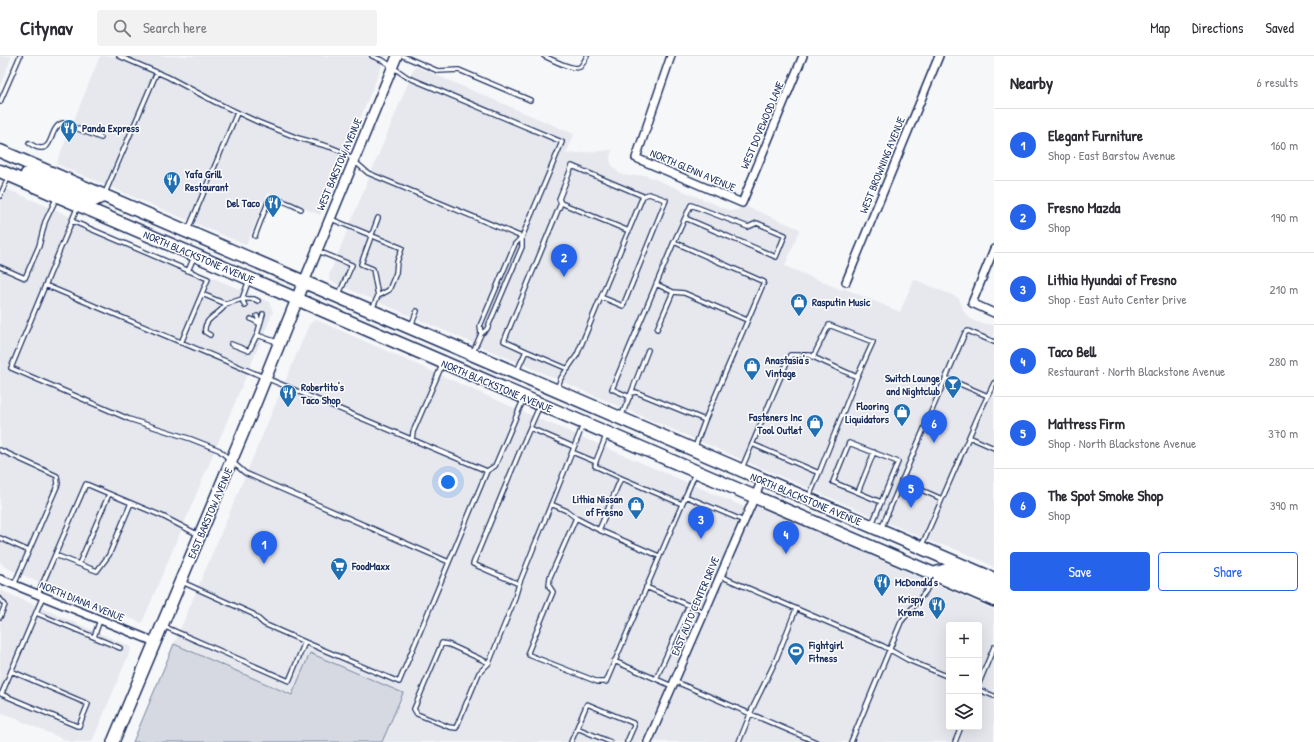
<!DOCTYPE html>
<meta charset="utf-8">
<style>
:root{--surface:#fff;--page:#f2f2f3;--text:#2b2b33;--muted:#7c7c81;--line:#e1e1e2;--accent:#2563eb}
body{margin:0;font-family:"Patrick Hand",sans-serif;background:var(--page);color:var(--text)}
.controls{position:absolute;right:12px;bottom:12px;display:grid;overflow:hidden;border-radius:4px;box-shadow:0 4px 16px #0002}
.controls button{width:36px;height:36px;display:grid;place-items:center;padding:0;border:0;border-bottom:1px solid var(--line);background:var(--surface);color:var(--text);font:20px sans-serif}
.you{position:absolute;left:448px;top:426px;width:14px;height:14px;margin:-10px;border:3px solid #fff;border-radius:50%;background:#1a73e8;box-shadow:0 0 0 6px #1a73e833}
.badge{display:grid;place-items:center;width:26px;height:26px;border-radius:50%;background:var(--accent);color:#fff;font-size:13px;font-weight:700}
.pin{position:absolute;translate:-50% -33px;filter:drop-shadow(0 1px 2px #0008)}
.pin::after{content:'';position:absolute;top:21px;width:14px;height:12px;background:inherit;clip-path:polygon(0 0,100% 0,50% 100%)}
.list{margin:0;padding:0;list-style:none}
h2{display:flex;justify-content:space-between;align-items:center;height:52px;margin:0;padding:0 16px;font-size:17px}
h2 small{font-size:13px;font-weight:400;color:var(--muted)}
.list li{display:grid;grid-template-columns:26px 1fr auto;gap:12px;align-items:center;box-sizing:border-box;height:72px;padding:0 16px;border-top:1px solid var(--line)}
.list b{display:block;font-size:15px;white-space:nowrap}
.list p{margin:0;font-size:13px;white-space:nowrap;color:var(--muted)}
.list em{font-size:13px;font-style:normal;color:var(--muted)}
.actions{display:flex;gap:8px;padding:12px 16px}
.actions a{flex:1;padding:9px 0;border:1px solid var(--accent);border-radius:4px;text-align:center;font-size:14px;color:var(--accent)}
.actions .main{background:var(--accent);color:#fff}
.icon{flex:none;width:22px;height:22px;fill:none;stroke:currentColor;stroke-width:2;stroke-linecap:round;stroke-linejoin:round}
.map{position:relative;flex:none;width:994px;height:686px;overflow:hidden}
header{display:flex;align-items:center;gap:24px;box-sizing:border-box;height:56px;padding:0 20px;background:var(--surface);border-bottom:1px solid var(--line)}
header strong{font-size:19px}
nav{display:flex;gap:22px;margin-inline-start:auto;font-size:14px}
.search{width:280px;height:36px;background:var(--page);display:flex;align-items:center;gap:10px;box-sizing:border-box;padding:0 14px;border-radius:4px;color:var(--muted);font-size:15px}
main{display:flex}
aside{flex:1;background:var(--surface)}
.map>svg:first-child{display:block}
.built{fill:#e6e8ee;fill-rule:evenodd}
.green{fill:#d6d9e2;stroke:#7884a0}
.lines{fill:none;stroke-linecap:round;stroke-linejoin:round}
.service-casing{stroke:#1b2f5e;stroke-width:6}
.minor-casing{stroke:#1b2f5e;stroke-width:10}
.tertiary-casing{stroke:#1b2f5e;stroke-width:12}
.secondary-casing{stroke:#1b2f5e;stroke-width:14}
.primary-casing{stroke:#1b2f5e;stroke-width:15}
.service{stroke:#fff;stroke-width:3.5}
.minor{stroke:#fff;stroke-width:7}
.tertiary{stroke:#fff;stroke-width:9}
.secondary{stroke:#fff;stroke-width:11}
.primary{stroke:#fff;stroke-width:12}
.labels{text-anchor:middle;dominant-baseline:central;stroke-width:3;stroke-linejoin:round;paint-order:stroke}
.street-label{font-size:11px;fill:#1b2f5e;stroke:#fff}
.poi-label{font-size:11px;font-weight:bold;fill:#1b2f5e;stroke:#fff;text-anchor:start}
</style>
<header>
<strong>Citynav</strong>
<div class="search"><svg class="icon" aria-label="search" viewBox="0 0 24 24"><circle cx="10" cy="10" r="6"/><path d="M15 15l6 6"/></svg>Search here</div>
<nav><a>Map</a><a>Directions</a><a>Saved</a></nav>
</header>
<main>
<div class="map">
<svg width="994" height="686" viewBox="0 0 994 686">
<rect width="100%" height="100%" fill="#f6f7f9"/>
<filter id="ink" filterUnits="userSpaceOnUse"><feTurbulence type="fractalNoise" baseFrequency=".025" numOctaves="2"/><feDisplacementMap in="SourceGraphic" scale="8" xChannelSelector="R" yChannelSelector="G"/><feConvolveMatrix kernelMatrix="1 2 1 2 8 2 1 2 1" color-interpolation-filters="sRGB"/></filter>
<g filter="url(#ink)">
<!-- built -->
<path class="built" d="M0,0H12L0,30Z
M100,0H386L320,159L268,137L246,189L56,108Z
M415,10L574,78L566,98L612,94L610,101L611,108L615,113L620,118L629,120L645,119L731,155L738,154L743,149L800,173L785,210L842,234L843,232L900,256L914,223L959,242L964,256L971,263L976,266L994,269V512L985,506L948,490L937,488L330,225L329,219Z
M2,131L269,246L273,256L142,567L31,523L5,511L0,506V136Z
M317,264L521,355L749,453L753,448L994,554V686H382L402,638L292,639L174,588L309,269L313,265ZM949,569H979V671H949Z
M0,534L129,590L131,593L92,686H70L0,656Z"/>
<!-- green -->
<path class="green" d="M174,588L292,639L310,597L403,637L382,686H133Z"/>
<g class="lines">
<defs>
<path id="service" d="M119,0L168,21L215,46L258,66L298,82L330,91L345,97L368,117L522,181
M372,0L384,5L407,21L562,86L522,181V191L487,273L481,278L473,296
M403,0L438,15L459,14L530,44
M544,0C551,3 573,15 580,11C583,8 585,4 587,0
M0,46L20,0
M29,87C32,89 37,92 41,92C53,93 50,70 63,67L101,82
M105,137L157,16
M0,140L9,120
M561,147L629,175
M78,150L11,312L129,363L191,383L219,394L245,417L449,506
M331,163L402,192L397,206L396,217L389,234L378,240L372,253
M72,165L208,223L181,287
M188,174L237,57
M255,180L268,146C278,140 291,149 301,153
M674,186L685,162L776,201L785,179L757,167L748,171L691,149L685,162
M318,195L352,209L339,238
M0,211L25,222L39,190L45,166L57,141
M188,215L194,201
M656,228L673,236L657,273
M45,229L487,415
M673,236L684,237L747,264
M202,238L226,248L242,243L249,224
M378,240L373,213L361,208L378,162
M601,241L643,140
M245,250L242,243H254L258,245
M257,260L260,268
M251,263L260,268
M411,270L417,255
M481,278L480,270L515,188L522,181
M210,279L205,276C203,262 220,259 226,248
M257,279L277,286
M231,288L249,295L257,279L263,258
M526,295L568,313
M517,315L526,295L504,285L561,147L559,143L572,110L643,140L649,138L666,144L623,250L601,241L577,299L561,322L557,333
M946,322L988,340
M631,337L648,294
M630,341L612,333L674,186L764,226L705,364
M540,349L522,390L473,508L519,528L583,369
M621,361L631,337L636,336L705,364L695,391
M530,372L574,391
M606,380L596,405L595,410L621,422L599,474L576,462L550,521L549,530L553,536L528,596L529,599L598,626H606L695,418
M969,381L994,392
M412,384L413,376L443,307
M752,388L819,417L857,321
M0,394L57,420L58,428L14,529
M572,396L596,406
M742,412L790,299H810L813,301L857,321L873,286L829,269L813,301
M621,422L682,448
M901,425L942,443
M858,436L874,396
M685,440L744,465
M809,441L819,417
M551,448L567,455L576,462
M872,468L875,461L898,406L849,387L833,426L881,446
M881,473L965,277L968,275L994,286
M599,474L659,500
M0,482L29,495
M922,489L979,358L994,327
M55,499L86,428L131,447
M79,508L109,438
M720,520L883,590L908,604L949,621
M646,531L704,556
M38,538L55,499L97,515L109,499L131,447L162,460L199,479
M0,543L5,549L0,561
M36,557L120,592
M163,570L289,625L305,586L264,568L253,558L182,526
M94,581L100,564
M305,586L399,626L487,415L495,410L524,342
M614,605L656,623L689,549
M489,607L450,589L442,587L414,653L417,658L449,671L456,672L479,617L489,607L514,545L519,528
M11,615L88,648L79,670H77L1,638L2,637L43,540
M656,623L672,630
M674,625L816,686
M979,627L994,591
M979,634L994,640
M577,672L610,686
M571,686L587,648L633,667L634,670L627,686
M739,686L753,651L775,606L796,553
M851,686L901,566L926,535L932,521
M955,686L961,671"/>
<path id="minor" d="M671,0L636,102L742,147L803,0
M994,193L972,247L994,257
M846,226L939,0
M0,523L155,586
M648,686L762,424"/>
<path id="tertiary" d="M304,226L397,0"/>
<path id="secondary" d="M113,686L250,360L304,226"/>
<path id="primary" d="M0,95L994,523
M0,115L994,544
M27,118L85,143L94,144L103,140
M936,517L947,514L994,534"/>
</defs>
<!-- service casing -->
<use href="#service" class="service-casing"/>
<!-- minor casing -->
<use href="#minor" class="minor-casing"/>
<!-- tertiary casing -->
<use href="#tertiary" class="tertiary-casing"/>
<!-- secondary casing -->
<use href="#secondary" class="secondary-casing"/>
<!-- primary casing -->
<use href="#primary" class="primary-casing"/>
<!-- service -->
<use href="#service" class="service"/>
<!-- minor -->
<use href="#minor" class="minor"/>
<!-- tertiary -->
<use href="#tertiary" class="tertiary"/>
<!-- secondary -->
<use href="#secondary" class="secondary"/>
<!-- primary -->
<use href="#primary" class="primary"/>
</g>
</g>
<!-- icons -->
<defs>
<symbol id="restaurant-pin" viewBox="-11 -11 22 30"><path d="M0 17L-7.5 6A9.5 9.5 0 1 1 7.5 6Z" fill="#1f6fb2" stroke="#fff"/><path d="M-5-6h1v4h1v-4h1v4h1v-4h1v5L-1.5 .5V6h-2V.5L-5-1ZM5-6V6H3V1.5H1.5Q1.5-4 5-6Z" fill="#fff"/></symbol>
<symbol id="shop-pin" viewBox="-11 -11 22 30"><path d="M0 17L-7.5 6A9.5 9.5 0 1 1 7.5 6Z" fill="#1f6fb2" stroke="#fff"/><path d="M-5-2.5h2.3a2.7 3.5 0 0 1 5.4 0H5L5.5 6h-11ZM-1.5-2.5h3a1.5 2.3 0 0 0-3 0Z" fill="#fff"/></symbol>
<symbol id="bar-pin" viewBox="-11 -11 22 30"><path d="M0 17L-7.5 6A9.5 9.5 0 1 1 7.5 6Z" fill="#1f6fb2" stroke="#fff"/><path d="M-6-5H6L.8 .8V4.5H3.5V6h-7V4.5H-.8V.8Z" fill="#fff"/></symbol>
<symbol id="supermarket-pin" viewBox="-11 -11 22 30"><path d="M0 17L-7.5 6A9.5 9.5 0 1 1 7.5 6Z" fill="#1f6fb2" stroke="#fff"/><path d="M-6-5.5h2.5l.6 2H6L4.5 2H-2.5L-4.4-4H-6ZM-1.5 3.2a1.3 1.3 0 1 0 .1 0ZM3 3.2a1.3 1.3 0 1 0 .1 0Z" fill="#fff"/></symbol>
<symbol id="stadium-pin" viewBox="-11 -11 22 30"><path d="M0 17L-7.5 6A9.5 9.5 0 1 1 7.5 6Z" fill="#1f6fb2" stroke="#fff"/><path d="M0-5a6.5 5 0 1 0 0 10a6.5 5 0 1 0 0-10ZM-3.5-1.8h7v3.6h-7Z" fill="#fff"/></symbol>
</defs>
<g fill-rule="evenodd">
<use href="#restaurant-pin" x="59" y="62" width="20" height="27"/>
<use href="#restaurant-pin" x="162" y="114" width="20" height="27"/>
<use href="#restaurant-pin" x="263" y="137" width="20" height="27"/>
<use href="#shop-pin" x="789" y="236" width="20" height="27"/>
<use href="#shop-pin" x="742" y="300" width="20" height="27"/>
<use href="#bar-pin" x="943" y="318" width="20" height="27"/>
<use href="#restaurant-pin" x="278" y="327" width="20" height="27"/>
<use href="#shop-pin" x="892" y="346" width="20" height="27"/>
<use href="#shop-pin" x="805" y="357" width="20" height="27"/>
<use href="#shop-pin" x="626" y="439" width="20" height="27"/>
<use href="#supermarket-pin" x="329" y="500" width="20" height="27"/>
<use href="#restaurant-pin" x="872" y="516" width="20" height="27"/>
<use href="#restaurant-pin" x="927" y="539" width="20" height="27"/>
<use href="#stadium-pin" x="786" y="585" width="20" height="27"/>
</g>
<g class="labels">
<!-- street labels -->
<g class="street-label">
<text transform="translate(762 69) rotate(-67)">WEST DOVEWOOD LANE</text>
<text transform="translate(339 108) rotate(-67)">WEST BARSTOW AVENUE</text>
<text transform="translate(882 109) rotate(-68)">WEST BROWNING AVENUE</text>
<text transform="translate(693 114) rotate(23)">NORTH GLENN AVENUE</text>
<text transform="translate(199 201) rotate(23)">NORTH BLACKSTONE AVENUE</text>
<text transform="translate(497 330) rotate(23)">NORTH BLACKSTONE AVENUE</text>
<text transform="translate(806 443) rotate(23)">NORTH BLACKSTONE AVENUE</text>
<text transform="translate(210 457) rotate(-67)">EAST BARSTOW AVENUE</text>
<text transform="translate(82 545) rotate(22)">NORTH DIANA AVENUE</text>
<text transform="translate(695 550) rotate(-67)">EAST AUTO CENTER DRIVE</text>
</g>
<!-- poi labels -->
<g class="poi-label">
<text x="82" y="72">Panda Express</text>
<text x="185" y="118">Yafa Grill<tspan x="185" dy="13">Restaurant</tspan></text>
<text x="260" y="147" text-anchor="end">Del Taco</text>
<text x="812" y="246">Rasputin Music</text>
<text x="765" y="304">Anastasia's<tspan x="765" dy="13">Vintage</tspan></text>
<text x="940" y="322" text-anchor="end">Switch Lounge<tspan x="940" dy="13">and Nightclub</tspan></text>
<text x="301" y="331">Robertito's<tspan x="301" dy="13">Taco Shop</tspan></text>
<text x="889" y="350" text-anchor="end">Flooring<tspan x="889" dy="13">Liquidators</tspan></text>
<text x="802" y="361" text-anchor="end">Fasteners Inc<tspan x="802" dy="13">Tool Outlet</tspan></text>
<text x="623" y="443" text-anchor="end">Lithia Nissan<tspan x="623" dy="13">of Fresno</tspan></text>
<text x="352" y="510">FoodMaxx</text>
<text x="895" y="526">McDonald's</text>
<text x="924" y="543" text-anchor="end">Krispy<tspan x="924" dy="13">Kreme</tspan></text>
<text x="809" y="589">Fightgirl<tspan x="809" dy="13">Fitness</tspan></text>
</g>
</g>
</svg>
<div class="controls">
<button>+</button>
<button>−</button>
<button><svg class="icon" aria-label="layers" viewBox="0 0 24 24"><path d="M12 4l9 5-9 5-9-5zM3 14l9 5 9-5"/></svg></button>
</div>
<div class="you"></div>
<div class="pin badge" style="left:264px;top:508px">1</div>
<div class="pin badge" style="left:564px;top:221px">2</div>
<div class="pin badge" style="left:701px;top:483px">3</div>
<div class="pin badge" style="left:786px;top:498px">4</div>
<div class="pin badge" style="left:911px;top:452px">5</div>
<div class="pin badge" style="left:934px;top:387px">6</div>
</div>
<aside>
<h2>Nearby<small>6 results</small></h2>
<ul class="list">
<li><span class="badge">1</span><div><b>Elegant Furniture</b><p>Shop · East Barstow Avenue</p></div><em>160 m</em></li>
<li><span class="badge">2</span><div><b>Fresno Mazda</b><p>Shop</p></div><em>190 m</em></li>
<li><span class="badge">3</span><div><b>Lithia Hyundai of Fresno</b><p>Shop · East Auto Center Drive</p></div><em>210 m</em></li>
<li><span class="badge">4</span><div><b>Taco Bell</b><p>Restaurant · North Blackstone Avenue</p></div><em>280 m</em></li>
<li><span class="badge">5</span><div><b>Mattress Firm</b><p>Shop · North Blackstone Avenue</p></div><em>370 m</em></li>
<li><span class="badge">6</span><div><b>The Spot Smoke Shop</b><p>Shop</p></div><em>390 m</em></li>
</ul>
<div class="actions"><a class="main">Save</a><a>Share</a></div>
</aside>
</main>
